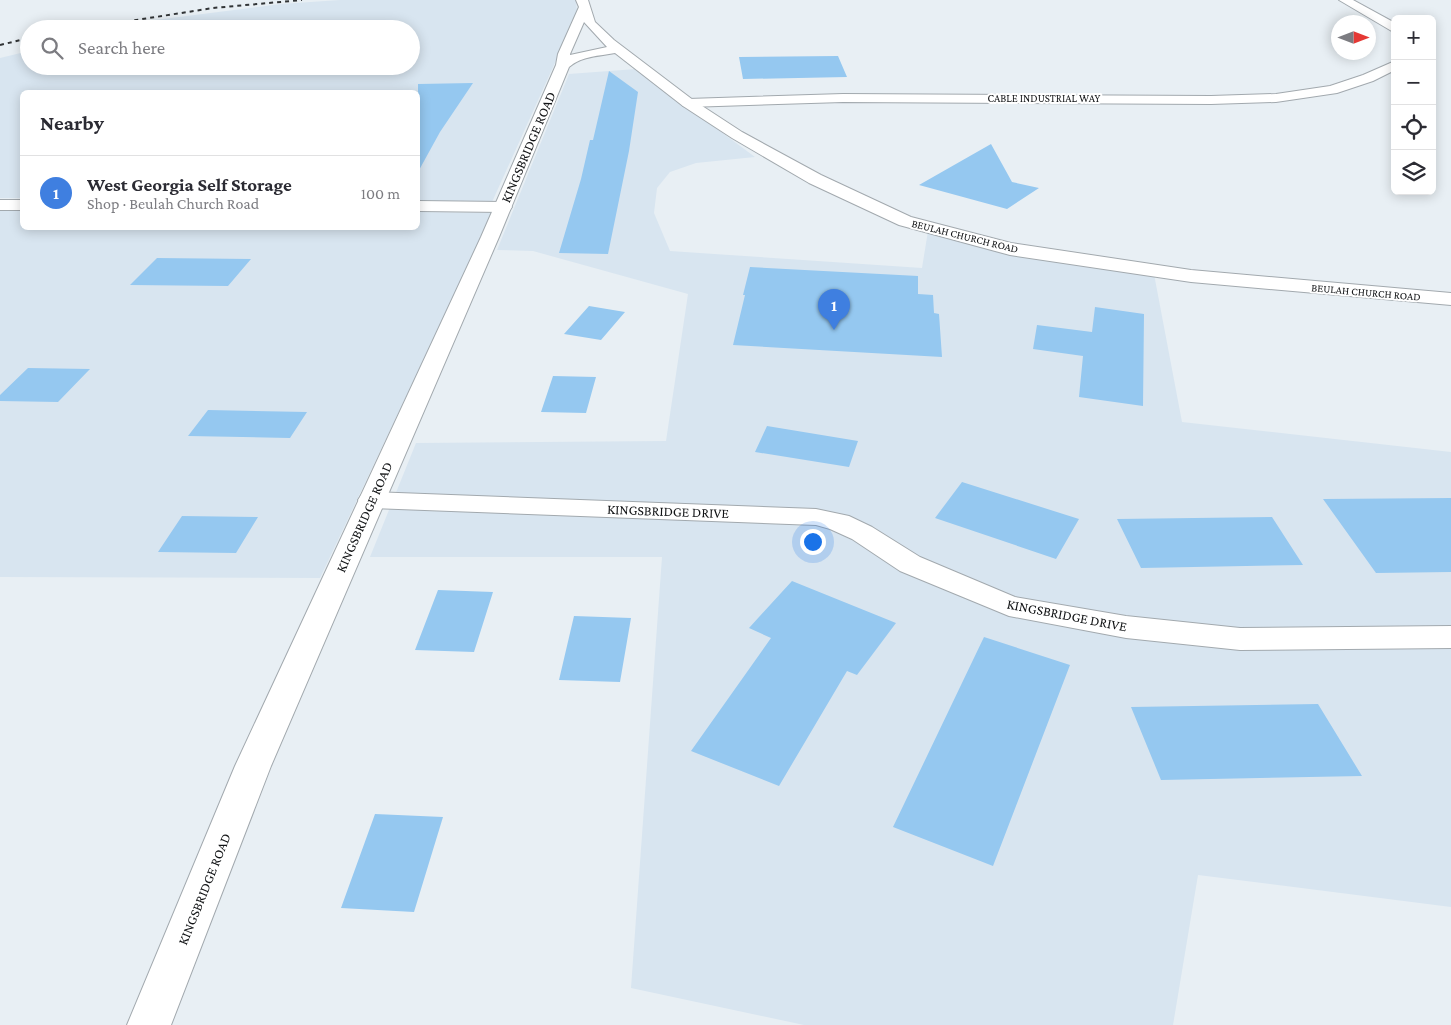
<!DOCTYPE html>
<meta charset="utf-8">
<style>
:root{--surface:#fff;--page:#f2f2f3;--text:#2b2b33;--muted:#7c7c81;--line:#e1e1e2;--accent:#ea580c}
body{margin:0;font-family:"Crimson Pro",serif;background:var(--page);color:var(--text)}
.controls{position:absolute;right:15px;top:15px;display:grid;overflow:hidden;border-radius:8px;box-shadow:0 2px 12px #0003}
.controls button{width:45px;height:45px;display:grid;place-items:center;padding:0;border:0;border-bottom:1px solid var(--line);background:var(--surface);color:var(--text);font:25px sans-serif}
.compass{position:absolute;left:1331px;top:15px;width:45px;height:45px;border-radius:50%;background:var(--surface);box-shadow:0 2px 12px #0003;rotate:90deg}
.you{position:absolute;left:812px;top:541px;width:18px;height:18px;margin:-12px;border:4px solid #fff;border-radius:50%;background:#1a73e8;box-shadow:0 0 0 8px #1a73e833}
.badge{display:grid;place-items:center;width:32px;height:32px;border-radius:50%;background:var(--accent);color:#fff;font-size:16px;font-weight:700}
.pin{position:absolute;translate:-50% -41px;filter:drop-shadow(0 1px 2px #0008)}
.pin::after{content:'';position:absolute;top:26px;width:18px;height:15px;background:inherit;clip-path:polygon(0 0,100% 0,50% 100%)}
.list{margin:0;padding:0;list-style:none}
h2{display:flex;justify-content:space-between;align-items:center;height:65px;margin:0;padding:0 20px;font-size:21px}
h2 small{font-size:16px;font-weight:400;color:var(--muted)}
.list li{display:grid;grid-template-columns:32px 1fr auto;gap:15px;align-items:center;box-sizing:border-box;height:75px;padding:0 20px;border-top:1px solid var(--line)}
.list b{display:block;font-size:19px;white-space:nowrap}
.list p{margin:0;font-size:16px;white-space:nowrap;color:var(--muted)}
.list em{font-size:16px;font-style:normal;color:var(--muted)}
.icon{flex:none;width:28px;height:28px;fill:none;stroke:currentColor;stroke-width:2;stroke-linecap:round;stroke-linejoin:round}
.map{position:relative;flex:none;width:1451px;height:1025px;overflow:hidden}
.search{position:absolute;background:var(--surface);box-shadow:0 2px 12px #0003;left:20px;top:20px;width:400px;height:55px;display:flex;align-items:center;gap:12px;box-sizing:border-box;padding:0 18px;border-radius:28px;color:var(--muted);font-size:19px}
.panel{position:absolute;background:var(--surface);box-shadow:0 2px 12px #0003;left:20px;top:90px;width:400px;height:140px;border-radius:8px}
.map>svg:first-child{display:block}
.built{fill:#d8e5f0}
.building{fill:#95c8f0}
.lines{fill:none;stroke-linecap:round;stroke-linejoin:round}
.street-casing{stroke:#a2a9ae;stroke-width:2}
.secondary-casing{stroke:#a2a9ae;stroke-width:2}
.street{fill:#fff;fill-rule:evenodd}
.secondary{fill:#fff;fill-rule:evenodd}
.rail{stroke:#313436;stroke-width:2;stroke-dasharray:4 4;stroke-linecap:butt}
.labels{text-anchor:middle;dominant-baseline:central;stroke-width:4;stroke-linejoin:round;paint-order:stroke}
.far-street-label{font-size:11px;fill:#111315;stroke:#fff}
.street-label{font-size:14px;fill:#111315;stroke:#fff}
</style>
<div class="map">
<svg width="1451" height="1025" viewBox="0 0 1451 1025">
<rect width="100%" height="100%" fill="#e8eff4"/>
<!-- built -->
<path class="built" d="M340,0H576L577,12L568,34L492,202H418V92H22V198H0V58L29,51V66H411V29H112L139,22L281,4Z
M636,69L755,157L696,163L670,172L657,188L654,213L670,251L922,268L928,231L1154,274L1182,422L1451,452V907L1198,875L1173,1025H804L631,988L662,557H370L416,443L666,441L688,294L533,251L497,250L569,74Z
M0,210H22V228H418V212L493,213L320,578L0,577Z"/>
<!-- building -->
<path class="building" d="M838,56L847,77L743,79L739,57Z
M609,71L638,92L629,151L608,254L559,253L581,179L590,140H593Z
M473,83L440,132L418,172V84Z
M991,144L1012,182L1039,188L1007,209L919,185Z
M157,258L251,259L228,286L130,285Z
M750,267L918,276V294L933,295L934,313L939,314L942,357L733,345L745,295H743Z
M589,306L625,312L601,340L564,334Z
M1095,307L1144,314L1143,406L1079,397L1083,356L1033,349L1037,325L1092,332Z
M28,368L90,369L58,402L0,401V395Z
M553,376L596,377L586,413L541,412Z
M208,410L307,412L290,438L188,436Z
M767,426L858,441L849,467L755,452Z
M962,482L1079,519L1056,559L935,518Z
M1451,498V572L1376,573L1323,499Z
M182,516L258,517L236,553L158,552Z
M1272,517L1303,565L1141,568L1117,519Z
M792,581L896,623L857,675L847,671L779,786L691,751L771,638L749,628Z
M438,590L493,592L474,652L415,650Z
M574,616L631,618L620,682L559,680Z
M984,637L1070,665L993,866L893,827Z
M1318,704L1362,776L1161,780L1131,707Z
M375,814L443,817L414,912L341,908Z"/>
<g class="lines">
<defs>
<path id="street" d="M1339,0H1353L1395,23V33Z
M1395,61V70L1373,81L1337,93L1276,102L1211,104L843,102L688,107L683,106L681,103L683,100L688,99L843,94L1211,96L1276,94L1330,86L1363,75Z
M0,200H22V210H0Z
M418,201L503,202L509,203L512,207L509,211L503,212L418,211Z
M372,492L816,509L849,516L872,527L920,557L1015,597L1126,616L1240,628L1451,626V648L1240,650L1126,638L1009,616L900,571L852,539L830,529L816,525L372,508L362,506L358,500L362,494Z"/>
<path id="secondary" d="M576,0H588L595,22L614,40L693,100L742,132L821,175L911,217L1011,243L1191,270L1451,293V305L1191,282L1010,255L899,225L809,183L732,138L683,106L615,53C599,56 582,56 569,67L499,237L271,766L171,1025H127L235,766L481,237L556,65L558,54L579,7ZM584,22L607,47L570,55V54Z"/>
</defs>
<!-- street casing -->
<use href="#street" class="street-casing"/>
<!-- secondary casing -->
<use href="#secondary" class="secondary-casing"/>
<!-- street -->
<use href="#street" class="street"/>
<!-- secondary -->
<use href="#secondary" class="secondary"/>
<!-- rail -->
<path class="rail" d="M79,29L213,8L302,0
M0,45L29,38"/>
</g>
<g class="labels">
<!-- far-street labels -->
<g class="far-street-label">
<text x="1044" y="98">CABLE INDUSTRIAL WAY</text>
<text transform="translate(965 236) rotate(14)">BEULAH CHURCH ROAD</text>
<text transform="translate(1366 292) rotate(5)">BEULAH CHURCH ROAD</text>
</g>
<!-- street labels -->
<g class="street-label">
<text transform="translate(528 147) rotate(-67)">KINGSBRIDGE ROAD</text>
<text transform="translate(668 511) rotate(2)">KINGSBRIDGE DRIVE</text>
<text transform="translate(364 517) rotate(-66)">KINGSBRIDGE ROAD</text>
<text transform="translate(1067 615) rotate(11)">KINGSBRIDGE DRIVE</text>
<text transform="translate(204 889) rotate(-68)">KINGSBRIDGE ROAD</text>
</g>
</g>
</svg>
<div class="controls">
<button>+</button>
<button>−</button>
<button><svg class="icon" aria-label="locate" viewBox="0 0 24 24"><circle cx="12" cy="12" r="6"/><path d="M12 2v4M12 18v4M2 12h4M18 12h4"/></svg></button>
<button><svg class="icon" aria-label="layers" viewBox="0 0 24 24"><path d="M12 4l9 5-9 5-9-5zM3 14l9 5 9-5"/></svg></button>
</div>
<svg class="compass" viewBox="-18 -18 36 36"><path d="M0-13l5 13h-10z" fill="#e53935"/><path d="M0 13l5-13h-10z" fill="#7c7c81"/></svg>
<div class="you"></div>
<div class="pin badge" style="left:834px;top:330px;background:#3f7fe0">1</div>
<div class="search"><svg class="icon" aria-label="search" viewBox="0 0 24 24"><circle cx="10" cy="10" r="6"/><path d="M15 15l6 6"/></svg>Search here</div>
<section class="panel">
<h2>Nearby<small></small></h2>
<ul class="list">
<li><span class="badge" style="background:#3f7fe0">1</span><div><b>West Georgia Self Storage</b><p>Shop · Beulah Church Road</p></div><em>100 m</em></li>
</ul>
</section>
</div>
